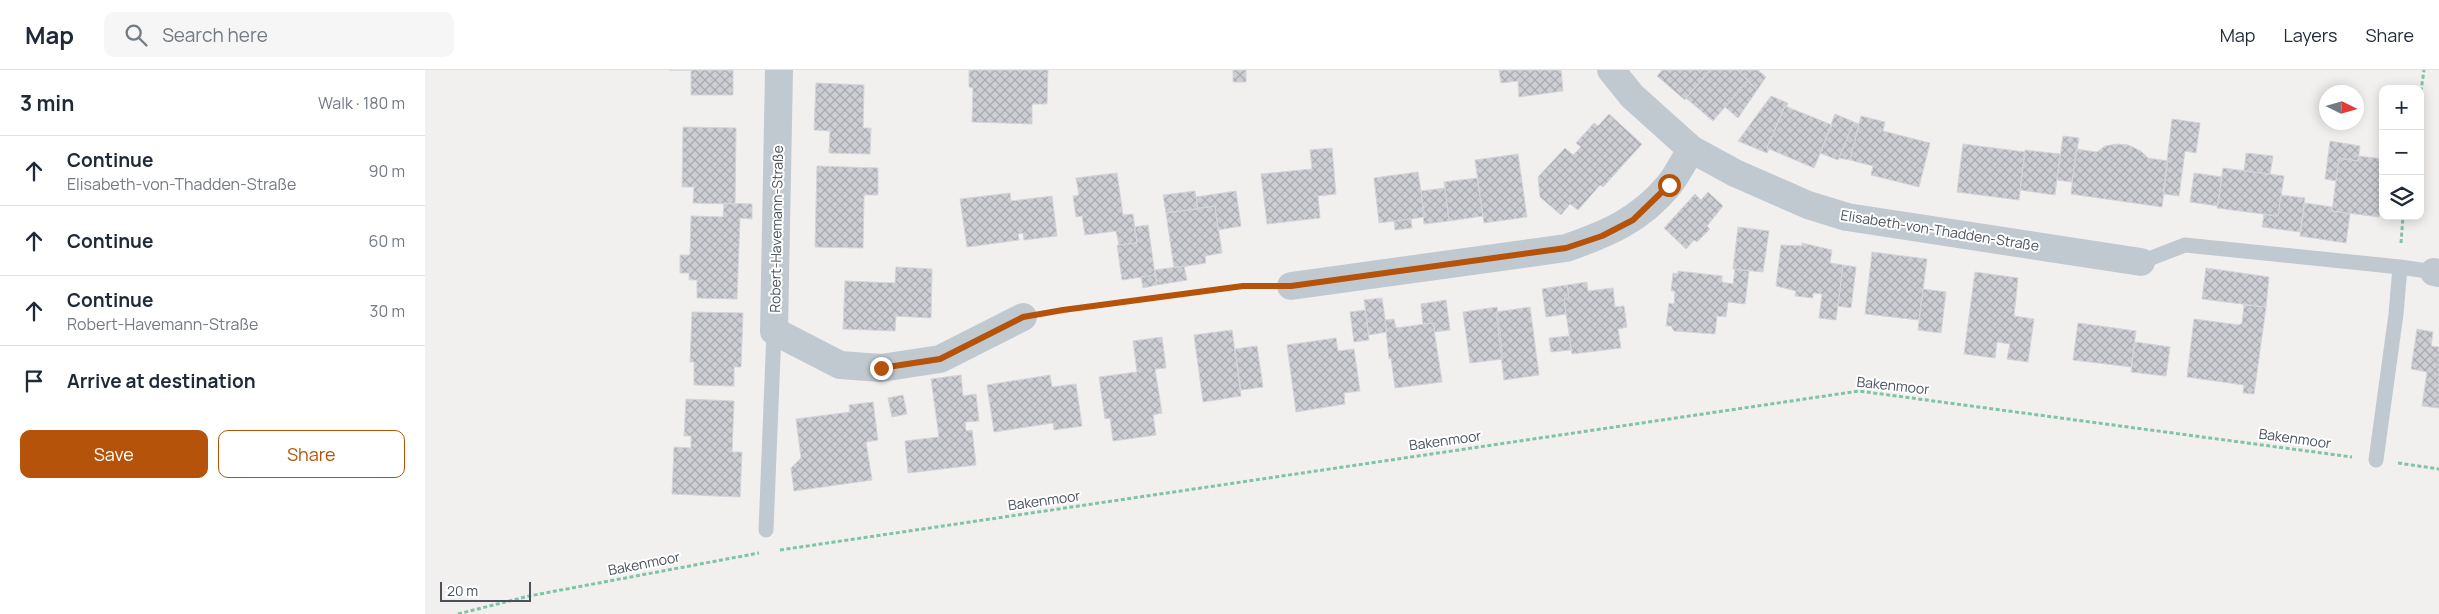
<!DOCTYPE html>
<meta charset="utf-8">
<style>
:root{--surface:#fff;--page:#f6f6f7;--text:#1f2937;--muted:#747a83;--line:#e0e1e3;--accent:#b45309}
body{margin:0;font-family:Manrope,sans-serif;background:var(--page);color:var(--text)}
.controls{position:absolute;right:15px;top:15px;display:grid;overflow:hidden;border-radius:10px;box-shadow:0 2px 12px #0003}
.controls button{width:45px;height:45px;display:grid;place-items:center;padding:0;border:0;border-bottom:1px solid var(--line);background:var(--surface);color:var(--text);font:25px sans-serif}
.compass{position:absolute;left:1894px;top:15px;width:45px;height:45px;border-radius:50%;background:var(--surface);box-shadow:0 2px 12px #0003;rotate:95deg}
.scale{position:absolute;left:15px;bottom:12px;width:91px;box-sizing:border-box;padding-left:5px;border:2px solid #49525b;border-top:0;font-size:14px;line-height:18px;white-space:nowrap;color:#49525b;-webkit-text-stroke:4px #fff;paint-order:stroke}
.stop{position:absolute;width:15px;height:15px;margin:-11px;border:4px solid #b45309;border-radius:50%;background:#fff}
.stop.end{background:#b45309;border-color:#fff;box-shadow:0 1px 5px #0008}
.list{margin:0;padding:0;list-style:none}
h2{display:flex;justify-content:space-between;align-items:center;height:65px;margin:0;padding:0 20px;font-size:21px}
h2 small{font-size:16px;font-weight:400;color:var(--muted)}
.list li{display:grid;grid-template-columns:32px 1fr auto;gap:15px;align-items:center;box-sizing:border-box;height:70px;padding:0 20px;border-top:1px solid var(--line)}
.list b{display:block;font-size:19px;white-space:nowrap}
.list p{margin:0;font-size:16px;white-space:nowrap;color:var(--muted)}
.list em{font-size:16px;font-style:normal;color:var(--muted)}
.actions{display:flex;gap:10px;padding:15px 20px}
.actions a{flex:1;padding:11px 0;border:1px solid var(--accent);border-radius:10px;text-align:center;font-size:18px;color:var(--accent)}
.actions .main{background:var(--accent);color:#fff}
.icon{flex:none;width:28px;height:28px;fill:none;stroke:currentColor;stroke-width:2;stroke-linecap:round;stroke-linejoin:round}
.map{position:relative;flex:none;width:2014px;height:544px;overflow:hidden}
header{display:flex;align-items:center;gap:30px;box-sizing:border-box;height:70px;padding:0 25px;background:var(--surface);border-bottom:1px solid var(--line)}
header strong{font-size:24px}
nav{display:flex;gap:28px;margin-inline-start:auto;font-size:18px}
.search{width:350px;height:45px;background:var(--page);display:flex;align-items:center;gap:12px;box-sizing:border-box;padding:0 18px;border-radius:10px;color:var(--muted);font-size:19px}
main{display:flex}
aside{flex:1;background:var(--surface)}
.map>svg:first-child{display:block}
.building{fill:url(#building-cross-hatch);stroke:#d4d5da}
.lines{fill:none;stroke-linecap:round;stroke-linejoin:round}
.path{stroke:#7ec4a5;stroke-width:3;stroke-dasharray:4 2.5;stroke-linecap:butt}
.lane{stroke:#c1c9d0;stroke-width:15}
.street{stroke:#c1c9d0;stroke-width:28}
.route{stroke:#b45309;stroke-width:6}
.labels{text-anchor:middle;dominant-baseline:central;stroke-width:4;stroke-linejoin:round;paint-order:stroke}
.street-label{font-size:14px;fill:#49525b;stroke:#fff}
</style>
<header>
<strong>Map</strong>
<div class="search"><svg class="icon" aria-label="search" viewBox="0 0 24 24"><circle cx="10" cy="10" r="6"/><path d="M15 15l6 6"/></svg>Search here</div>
<nav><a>Map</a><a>Layers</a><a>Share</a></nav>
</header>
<main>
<aside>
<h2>3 min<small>Walk · 180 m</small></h2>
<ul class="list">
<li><svg class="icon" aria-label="ahead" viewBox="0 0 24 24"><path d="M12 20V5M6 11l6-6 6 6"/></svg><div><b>Continue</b><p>Elisabeth-von-Thadden-Straße</p></div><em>90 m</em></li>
<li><svg class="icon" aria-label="ahead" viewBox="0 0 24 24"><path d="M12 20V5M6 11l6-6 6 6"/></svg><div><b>Continue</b></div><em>60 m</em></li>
<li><svg class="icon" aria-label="ahead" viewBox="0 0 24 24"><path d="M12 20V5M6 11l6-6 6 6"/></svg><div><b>Continue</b><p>Robert-Havemann-Straße</p></div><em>30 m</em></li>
<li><svg class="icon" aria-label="arrive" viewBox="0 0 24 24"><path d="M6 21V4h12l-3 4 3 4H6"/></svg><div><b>Arrive at destination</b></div></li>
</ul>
<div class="actions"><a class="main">Save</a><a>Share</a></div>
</aside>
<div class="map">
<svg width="2014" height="544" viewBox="0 0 2014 544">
<defs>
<pattern id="building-cross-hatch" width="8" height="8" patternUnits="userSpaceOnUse" patternTransform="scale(1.25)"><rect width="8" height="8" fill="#cdced3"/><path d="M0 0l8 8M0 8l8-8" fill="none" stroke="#a8aaae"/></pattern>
</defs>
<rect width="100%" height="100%" fill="#f2f0ef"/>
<!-- building -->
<path class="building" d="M244,0H308V25H266V0Z
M544,0H623L622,34H607V54L547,52L548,18L544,17Z
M808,0H821V12H808Z
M1074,0H1136L1138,21L1094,27L1093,11L1076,13Z
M1237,0H1285L1260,30L1232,6Z
M1285,0H1312L1323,10L1288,51L1261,28Z
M1312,0H1333L1341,7L1332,20Z
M1322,11L1332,20L1313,48L1300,37Z
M391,13L439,15L438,58H446L445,84L404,83L405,61L389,60Z
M1346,26L1363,33L1362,36H1360L1342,78L1344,79L1342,83L1313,71Z
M1360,36L1407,55L1389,98L1342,78Z
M1184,44L1217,74L1178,117L1175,115L1153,140L1145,134L1136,145L1115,127L1113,107L1140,78L1148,85L1156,77L1151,73L1169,53L1173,56Z
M1410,44L1429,52L1413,90L1395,83Z
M1436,46L1460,52L1458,61L1505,73L1494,117L1446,105L1448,96L1425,90Z
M1747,49L1775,53L1771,83L1760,81L1754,126L1738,124Z
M1429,52L1434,54L1425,90L1414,88Z
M258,57L311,58L310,134L268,133L269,117H257Z
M1638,66L1654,68L1647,112L1632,110Z
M1905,71L1935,76L1933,91L1914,88L1911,111L1900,109Z
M1538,74L1600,82L1594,130L1532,122Z
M1692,74L1703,75L1716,81L1723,88L1743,91L1737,137L1646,124L1651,79L1672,82L1680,76Z
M907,78L911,124L893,126L895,148L842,154L836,104L887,99L885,80Z
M1600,80L1635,84L1630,125L1595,120Z
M1821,83L1848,86L1845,104L1819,101Z
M1093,84L1102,147L1059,153L1050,90Z
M1934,86L1958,89V128L1954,147L1907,141L1914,88L1933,91Z
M392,96L453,98V125H439L438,178L390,177Z
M1798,98L1859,106L1853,146L1792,138Z
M993,102L1000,147L954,153L949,108Z
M692,103L698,145L708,144L712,173L694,175L691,161L660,165L657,146L651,147L648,126L654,125L651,108Z
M1769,103L1797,107L1793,136L1765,132Z
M1052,108L1058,146L1024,151L1019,112Z
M1020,118L1024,151L999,154L996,121Z
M770,121L773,139L741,143L738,125Z
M811,121L816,156L793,160L790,136L773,139L771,127Z
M1283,122L1298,136L1282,156L1285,159L1272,172L1269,170L1261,179L1239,158L1270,124L1276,130Z
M585,123L586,131L627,126L632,166L599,170L598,163L593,164L594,170L542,177L535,129Z
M1856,125L1880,128L1875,162L1837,157L1839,144L1853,146Z
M299,133L327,134V149L315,148L312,229L272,228V210H264V203H255V185H265L266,146L298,147Z
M1880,133L1907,137V141L1925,144L1921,173L1875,166Z
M790,136L797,183L780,186L781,193L749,198L741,143Z
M986,149L987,158L970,160L969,151Z
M723,155L730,205L697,210L692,175L712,173L709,157Z
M1313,157L1344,161L1338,202L1308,199Z
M1377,173L1407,180L1405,193L1418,195L1411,250L1394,248L1397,224L1388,223V228L1370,226L1371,221L1351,216L1356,175L1377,176Z
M1447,182L1502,189L1494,250L1440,244Z
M1418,195L1431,197L1426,238L1413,236Z
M759,196L762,210L732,215L730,200Z
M471,197L507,199L506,248L471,246L470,261L418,259L420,211L470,213Z
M1781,198L1844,207L1841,237L1777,229Z
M1310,199L1324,201L1320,234L1303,232L1301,247L1292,246L1290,264L1249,261L1246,256H1241L1244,233L1249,234L1250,221H1246L1248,203L1253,204V201L1297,206V212L1308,214Z
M1550,202L1593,208L1589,246L1609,249L1603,292L1582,289L1585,274L1572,272L1570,288L1539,284Z
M730,205L732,215L718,218L716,207Z
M1162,212L1163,221L1188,218L1190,237L1199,236L1202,257L1193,259L1196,278L1147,284L1139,229L1144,228L1142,215Z
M1142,215L1144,228L1139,229L1141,244L1121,247L1117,219Z
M1498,219L1521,222L1516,263L1493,260Z
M957,228L962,262L944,265L939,230Z
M1021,230L1025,260L1010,262L1008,253L998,254L996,234Z
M1819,235L1841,237L1829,324L1818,323L1819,315L1762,307L1769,249L1814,255L1817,253Z
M1072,237L1078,289L1045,293L1038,242Z
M1105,237L1114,305L1079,310L1071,242Z
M940,240L944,270L929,272L925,242Z
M267,242L318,243L316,297H309V316L269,315V292H265Z
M969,249L971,258L1008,253L1017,312L970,318L966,288L964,289L960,250Z
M1653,253L1711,261L1706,297L1648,290Z
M1992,259L2008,262L2006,276L2014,277V338L1997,336L2002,302L1986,299Z
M807,260L816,326L778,332L769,265Z
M1144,266L1146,280L1126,282L1124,268Z
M737,267L741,298L730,299L737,343L728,345L731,365L688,371L685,348L680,349L674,307L712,302L708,271Z
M911,268L913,281L929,279L935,321L919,323L920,334L871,342L862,275Z
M1710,272L1745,277L1741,306L1706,302Z
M832,276L838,317L816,320L810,279Z
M536,305L538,326L551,324L554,351L540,352L541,361L547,360L551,395L483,403L480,371L514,367L506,309Z
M625,305L627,317L651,314L657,356L629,360L628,353L569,362L562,315Z
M478,325L482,344L467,347L463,328Z
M261,329L309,331L307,382H317L315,427L247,424L249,377L266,378V366H259Z
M448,332L453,370L441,372L447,410L369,421L366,398L376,388L371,349L425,342L424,335Z"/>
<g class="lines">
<!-- path -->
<path class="path" d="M1995,28L1999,0
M1976,173L1978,146
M626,242L818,216H838
M1973,393L2014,399
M355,480L1434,321L1927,387
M33,544L104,526L334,483"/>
<!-- lane -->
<path class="lane" d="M1716,192L1760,175L1975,197L2009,202
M1951,390L1971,244L1975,197
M341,460L349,261"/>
<!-- street -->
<path class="street" d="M354,0L349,261L415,295L456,298L515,289L598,247
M1186,0L1207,26L1266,79L1310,103L1383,135L1422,147L1716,192
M2009,202L2014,203
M866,216L1141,178C1182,164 1215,150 1244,115C1252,105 1259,91 1266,79"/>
</g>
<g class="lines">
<!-- route -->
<path class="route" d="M456,298L515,289L598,247L638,240L818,216H866L1141,178L1177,166L1208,150L1244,115"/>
</g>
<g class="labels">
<!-- street labels -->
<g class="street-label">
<text transform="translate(351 159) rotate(-89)">Robert-Havemann-Straße</text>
<text transform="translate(1515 160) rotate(9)">Elisabeth-von-Thadden-Straße</text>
<text transform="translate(1468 315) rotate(6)">Bakenmoor</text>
<text transform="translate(1870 368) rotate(8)">Bakenmoor</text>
<text transform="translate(1020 370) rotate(-8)">Bakenmoor</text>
<text transform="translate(619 430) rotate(-8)">Bakenmoor</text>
<text transform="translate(219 493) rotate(-11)">Bakenmoor</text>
</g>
</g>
</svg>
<div class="controls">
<button>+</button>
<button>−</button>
<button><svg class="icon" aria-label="layers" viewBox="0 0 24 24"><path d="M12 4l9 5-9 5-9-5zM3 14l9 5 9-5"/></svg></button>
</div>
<svg class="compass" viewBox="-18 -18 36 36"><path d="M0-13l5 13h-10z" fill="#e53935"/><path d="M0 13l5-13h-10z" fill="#747a83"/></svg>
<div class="scale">20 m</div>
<div class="stop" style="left:1244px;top:115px"></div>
<div class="stop end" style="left:456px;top:298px"></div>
</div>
</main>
